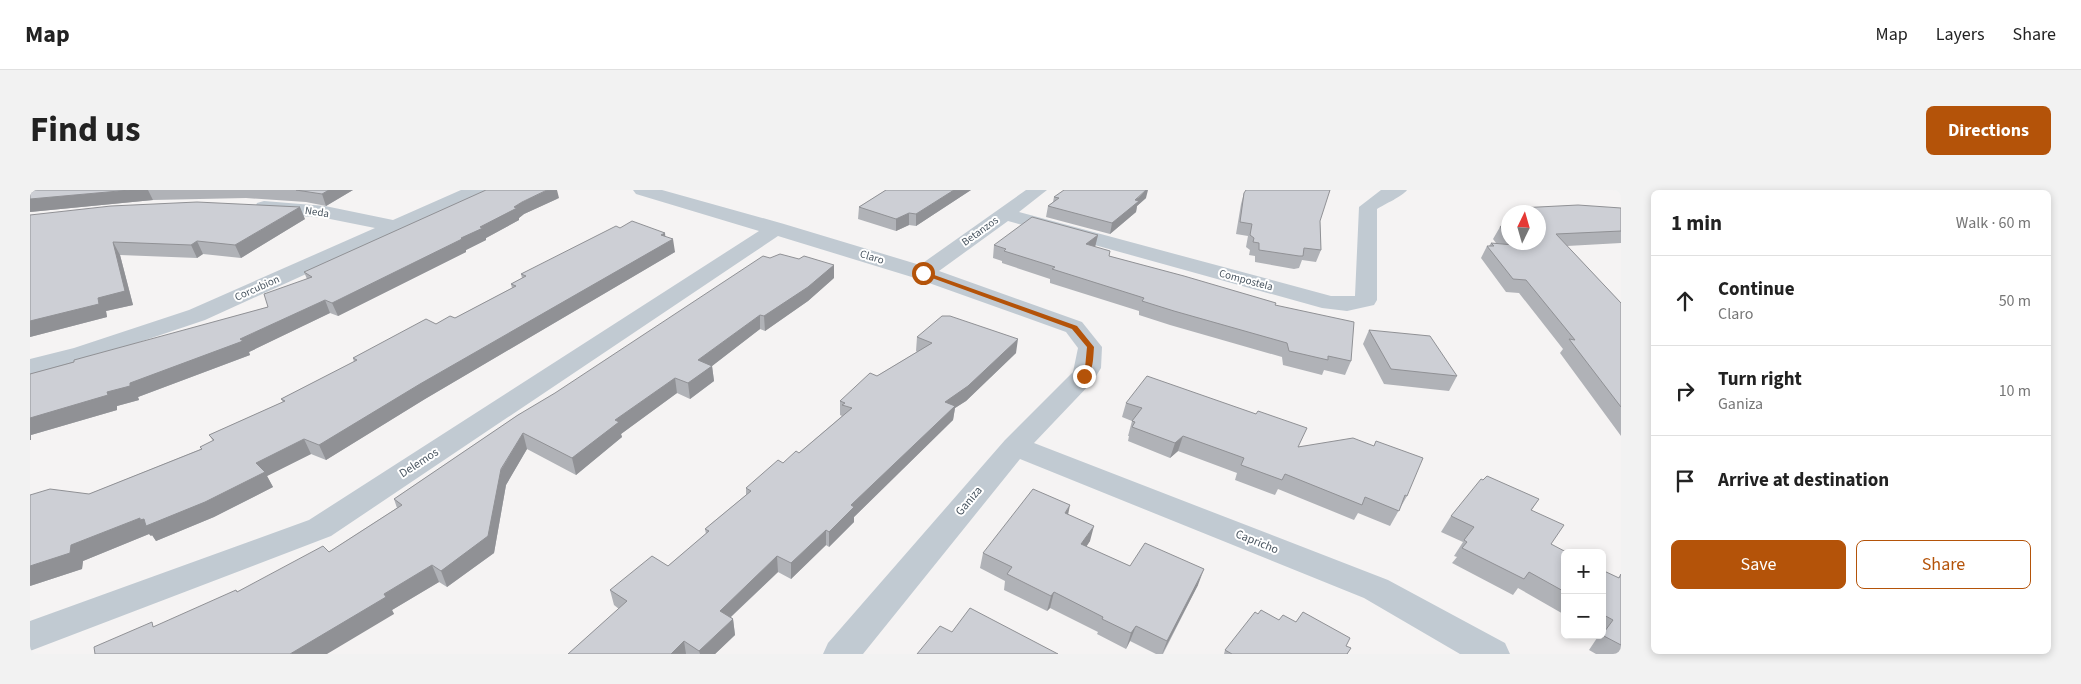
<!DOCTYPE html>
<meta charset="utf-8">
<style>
:root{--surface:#fff;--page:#f2f2f2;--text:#222;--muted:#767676;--line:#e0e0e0;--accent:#b45309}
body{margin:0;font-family:"Source Sans 3",sans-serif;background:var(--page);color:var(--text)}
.controls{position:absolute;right:15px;bottom:15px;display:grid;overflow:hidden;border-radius:8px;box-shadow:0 2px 8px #0003}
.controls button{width:45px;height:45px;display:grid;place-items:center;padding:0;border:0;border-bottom:1px solid var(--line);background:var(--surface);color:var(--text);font:25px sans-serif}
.compass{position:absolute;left:1471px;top:15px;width:45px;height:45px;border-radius:50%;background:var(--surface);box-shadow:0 2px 8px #0003;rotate:5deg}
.stop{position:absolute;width:15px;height:15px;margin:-11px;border:4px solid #b45309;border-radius:50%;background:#fff}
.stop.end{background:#b45309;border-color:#fff;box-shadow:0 1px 5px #0008}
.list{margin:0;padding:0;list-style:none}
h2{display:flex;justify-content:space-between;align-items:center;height:65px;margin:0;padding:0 20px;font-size:21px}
h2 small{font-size:16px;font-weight:400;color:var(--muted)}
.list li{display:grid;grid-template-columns:32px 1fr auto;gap:15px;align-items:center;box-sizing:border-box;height:90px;padding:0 20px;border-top:1px solid var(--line)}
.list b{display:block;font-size:19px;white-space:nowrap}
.list p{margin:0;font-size:16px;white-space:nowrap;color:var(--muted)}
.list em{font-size:16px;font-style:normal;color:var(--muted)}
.actions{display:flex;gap:10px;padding:15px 20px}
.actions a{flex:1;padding:11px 0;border:1px solid var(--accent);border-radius:8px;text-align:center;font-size:18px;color:var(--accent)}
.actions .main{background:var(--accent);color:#fff}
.icon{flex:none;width:28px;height:28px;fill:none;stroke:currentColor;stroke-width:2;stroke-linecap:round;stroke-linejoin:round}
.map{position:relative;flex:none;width:1591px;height:464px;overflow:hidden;border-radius:8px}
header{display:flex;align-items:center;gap:30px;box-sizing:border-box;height:70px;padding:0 25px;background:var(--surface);border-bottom:1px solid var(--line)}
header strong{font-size:24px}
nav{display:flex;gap:28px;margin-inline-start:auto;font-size:18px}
.intro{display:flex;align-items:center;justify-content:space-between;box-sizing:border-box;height:120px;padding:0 30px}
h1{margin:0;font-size:35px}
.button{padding:12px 22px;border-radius:8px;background:var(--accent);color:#fff;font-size:18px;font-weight:700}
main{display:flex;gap:30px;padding:0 30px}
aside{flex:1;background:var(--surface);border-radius:8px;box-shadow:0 2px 8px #0003}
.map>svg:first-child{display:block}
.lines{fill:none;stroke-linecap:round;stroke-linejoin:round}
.minor{fill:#c1cad2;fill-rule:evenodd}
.wall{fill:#b0b2b7}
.shaded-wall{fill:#909195}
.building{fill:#cdcfd5;stroke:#909195}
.route{fill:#b45309}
.labels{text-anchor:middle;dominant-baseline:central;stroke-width:4;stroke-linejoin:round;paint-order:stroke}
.far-street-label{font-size:11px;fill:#4a5661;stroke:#fff}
.street-label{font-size:12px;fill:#4a5661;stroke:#fff}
</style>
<header>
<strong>Map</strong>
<nav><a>Map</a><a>Layers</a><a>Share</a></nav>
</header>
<div class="intro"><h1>Find us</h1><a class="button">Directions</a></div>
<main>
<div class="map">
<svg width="1591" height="464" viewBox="0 0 1591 464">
<rect width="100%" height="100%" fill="#f5f3f3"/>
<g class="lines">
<!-- minor -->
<path class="minor" d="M431,0H455L452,4L175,130L62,168L0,185V169L44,158L159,120L345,38L295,28L234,23L227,21L225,17L227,13L234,11L295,16L363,30Z
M603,0H632L754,34L890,75L996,0H1017L989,22L1301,106H1325L1329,17L1351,0H1377C1373,6 1355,14 1347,19V110L1344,115L1317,121L1292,118L978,31L909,81L1052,132L1072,157L1071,178L1063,191L1004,253L1358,390L1475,453L1480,464H1430L1334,408L990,269L833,464H793L798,453L975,250L1043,182L1048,158L1036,142L885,88L748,46L301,346L0,461V431L279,330L729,41L606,4Z"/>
</g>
<!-- wall -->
<path class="wall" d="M0,0H323L296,16L276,12L216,8L123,10L0,22Z
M856,0H941L886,36L879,35L866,41L828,29L829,17Z
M1214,3L1290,31L1291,60L1286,72L1272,70L1269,78L1264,79L1225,72V66L1219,65L1220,60L1216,57L1218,46L1206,44L1211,14Z
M1024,7L1116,8L1107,16L1106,22L1080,44L1016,27L1018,16L1023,12Z
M529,8L494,24L489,28V30L456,48V50L436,60V62L308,126L300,123L219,162L220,165L108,207L109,210L87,216V220L1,245V250H0V184L238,117L277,89L274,82Z
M1591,18V53L1537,56L1591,113V246L1530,163L1533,159L1489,103L1476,102L1451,68L1457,56H1459L1461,53H1466L1463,49L1470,37L1478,28V52H1508V22Z
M0,25L275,29L211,68L173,64L167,68L90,65L103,115L76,121L77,127L0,147Z
M590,38L635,43V47L645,62L395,209L296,270L281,264L237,286L243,297L184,327L126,351L122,345L121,346L119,344L53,371L52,379L0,396L59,304L171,259L170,257L183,251L179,245L253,212L251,209L324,172L323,168L406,134L425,128L482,98L481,94L492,88L491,84Z
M1068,45L1065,57L1079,66L1245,115L1321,171L1315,185L1294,180L1292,185L1253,175L1252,167L1140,135L1109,125V121L1020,93V89L972,73V71L963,68L964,55Z
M804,88L778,111L735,141L730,139L682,176L684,191L660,209L647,203L591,244L592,247L546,285L497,259L476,295L464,363L417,397L409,392L362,420L364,424L207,402L299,362L367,318L364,309L488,225Z
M1339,140L1427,186L1419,201L1354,194L1333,154Z
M887,147L986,163L936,211L925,218L923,230L824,327V332L799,357L796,355L761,389L748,382L701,427L703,429L705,445L685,464H538L589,419L584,415L580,400L638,376L676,344L675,339L716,305V298L753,273L769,263L812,226L810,225V211L847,186L887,162L886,161Z
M1096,213L1268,257L1377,306L1360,336L1328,323L1324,330L1248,299L1245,305L1205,290L1207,283L1148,261L1140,268L1098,251L1099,246H1098L1102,231L1092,227Z
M1509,309L1501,321L1521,354L1535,363V425L1488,398L1483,405L1422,373L1427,367L1424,366L1433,352L1411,342L1421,326Z
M1038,324L1060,351L1056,357L1100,376L1168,395L1133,464H1126L1100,451L1096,459L1067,444L1068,442L1020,418L1017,421L974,400L975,391L950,378L953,363Z
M1572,380L1588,388L1591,384V464H1566L1559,460L1569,445H1572Z
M1228,424L1249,430L1266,432L1316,456L1318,464H1194L1195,460Z"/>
<!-- shaded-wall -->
<path class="shaded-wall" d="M100,0H118L123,10L0,22V9Z
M299,0H323L296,16L292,4Z
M517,0H527L529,8L494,24L489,28V30L456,48V50L436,60V62L308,126L302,113L431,48L492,12Z
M924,0H941L886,36V24Z
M1116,0H1118L1116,8L1107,16L1106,22L1080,44L1082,33Z
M270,17L275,29L211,68L205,55Z
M879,23V35L866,41V29Z
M635,43L636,53L643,49L645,62L395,209L296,270L289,255Z
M1068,45L1065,57L1056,54Z
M167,51L173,64L167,68L161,55Z
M83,52L90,65L103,115L76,121L77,127L0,147V131L68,108Z
M804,75V88L778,111L735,141L734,126Z
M295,110L300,123L219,162L220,165L108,207L109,210L87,216V220L1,245V250H0V228L100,193L210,149Z
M730,125V139L682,176L684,191L660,209L658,193L668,170Z
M988,149L986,163L936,211L925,218L923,230L824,327V332L799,357V342L821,315L915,212Z
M645,188L647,203L591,244L592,247L546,285L542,268L585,230Z
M493,243L497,259L476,295L464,363L417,397L411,381Z
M1153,246L1148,261L1140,268L1145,253Z
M274,249L281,264L237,286L243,297L184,327L126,351L122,345L121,346L119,344L53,371L52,379L0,396V376L41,355L110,328Z
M1040,315L1037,330L1035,323Z
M1064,336L1060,351L1047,370L1051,354Z
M796,340V355L761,389V373Z
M747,366L748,382L691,436L690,421Z
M402,375L409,392L362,420L364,424L297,464H260L354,404Z
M1174,379L1168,395L1132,464L1137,451Z
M1024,402L1020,418L1017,421L1021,406Z
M703,429L705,445L685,464H670L669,461Z
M1106,436L1100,451L1096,459L1101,443Z
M654,451L656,464H641Z"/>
<!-- building -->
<path class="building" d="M0,0H100L0,9Z
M266,0H299L292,4Z
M456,0H517L492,12L484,17L487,18L450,37L453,38L431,48L432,49L302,113L295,110L210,149L213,151L100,193V196L77,202L78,205L0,228V184L44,172V170L238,117L234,104L282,87L274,82Z
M856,0H924L886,24L879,23L866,29L829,17Z
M1034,0H1116L1105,10L1109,11L1082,33L1018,16L1029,8L1024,7Z
M1216,0H1300L1290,31L1291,60L1274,58L1273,66H1269L1229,60V53L1223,52L1224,48L1220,45L1222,34L1210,32L1214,3Z
M167,12L270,17L205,55L167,51L161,55L83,52L95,101L68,108L69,114L0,131V25L81,16Z
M1548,15L1591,18V41L1526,44L1591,113V217L1539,149L1545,150L1496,90L1483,89L1457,56H1464L1461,53L1484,55L1482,52H1508V22H1484L1489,18Z
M1002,27L1068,45L1056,54L1080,61L1079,66L1154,86L1246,113L1245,115L1324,132L1321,171L1298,166V170L1259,161L1257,153L1144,121L1112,111L1114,108L1022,79L1025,77L974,61L976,59L964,55Z
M1478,28V48L1470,37Z
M602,31L635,43L631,45L643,49L390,194L289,255L274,249L226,273L235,282L175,312L116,336L114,329L110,330V328L41,355L40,363L0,376V305L20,299L59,304L172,259L170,257L184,250L179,245L255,211L251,209L327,170L323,168L396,129L406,134L420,126L425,128L486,96L481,94L496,86L491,84L586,36L590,38Z
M750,64L769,69L774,66L804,75L778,97L734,126L730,125L668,170L682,176L658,193L645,188L585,230L589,232L542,268L493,243L471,279L458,346L411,381L402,375L354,404L356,407L260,464H65L64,457L122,432L123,437L206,400L207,402L293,356L299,362L372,315L364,309L488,225L525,203L733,66L740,68Z
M912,126H920L988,149L938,196L915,212L925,216L821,315L824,317L799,342L796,340L761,373L747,366L690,421L703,429L669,461L654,451L641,464H538L597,411L580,400L622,366L638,376L679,341L675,339L721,301L716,298L748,270L753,273L766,261L769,263L822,218L812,215L815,213L810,211L840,183L847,186L902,153L887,147Z
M1339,140L1400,146L1427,186L1361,179Z
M1117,186L1226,224L1228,221L1277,238L1268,257L1323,248L1344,256L1346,251L1393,268L1377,306L1375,305L1369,321L1335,307L1332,315L1255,284L1252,290L1211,275L1214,268L1153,246L1145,253L1102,237L1105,232L1102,231L1112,218L1096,213Z
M1457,286L1509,309L1501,320L1534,335L1521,354L1538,363H1535V402L1499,382L1494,389L1432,358L1437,352L1434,350L1444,337L1421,326L1451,289L1453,290Z
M1003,299L1040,315L1035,323L1064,336L1051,354L1100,376L1115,353L1174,379L1137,451L1106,436L1101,443L1072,429L1073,427L1024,402L1021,406L977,384L982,377L953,363Z
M1572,380L1589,388L1591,384V455L1572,445L1583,430L1572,424Z
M940,418L1028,464H887L910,436L922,442Z
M1231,420L1249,430L1253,425L1266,432L1273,422L1320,448L1316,456L1321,458L1317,464H1202L1195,460L1225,422L1228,424Z"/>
<!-- route -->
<path class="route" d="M893,81L1047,136L1064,157C1063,167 1064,183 1054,188L1050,186L1055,178L1057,157L1042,139L891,84Z"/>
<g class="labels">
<!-- far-street labels -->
<g class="far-street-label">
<text transform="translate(287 22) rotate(8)">Neda</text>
<text transform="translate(950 41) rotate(-36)">Betanzos</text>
<text transform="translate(842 67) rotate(17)">Claro</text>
<text transform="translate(1216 90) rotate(15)">Compostela</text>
<text transform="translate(227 98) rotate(-24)">Corcubion</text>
</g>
<!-- street labels -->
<g class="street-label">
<text transform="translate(389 273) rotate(-33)">Delemos</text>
<text transform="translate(939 311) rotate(-50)">Ganiza</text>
<text transform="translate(1227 352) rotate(22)">Capricho</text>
</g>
</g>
</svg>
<div class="controls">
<button>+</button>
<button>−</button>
</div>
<svg class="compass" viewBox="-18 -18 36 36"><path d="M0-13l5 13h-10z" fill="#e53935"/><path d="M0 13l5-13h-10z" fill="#767676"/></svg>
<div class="stop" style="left:893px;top:83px"></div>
<div class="stop end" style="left:1054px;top:186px"></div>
</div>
<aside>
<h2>1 min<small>Walk · 60 m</small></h2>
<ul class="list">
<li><svg class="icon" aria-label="ahead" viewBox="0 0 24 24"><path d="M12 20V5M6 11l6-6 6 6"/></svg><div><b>Continue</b><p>Claro</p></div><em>50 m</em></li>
<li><svg class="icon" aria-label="right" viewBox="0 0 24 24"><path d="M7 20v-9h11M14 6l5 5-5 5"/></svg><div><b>Turn right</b><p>Ganiza</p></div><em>10 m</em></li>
<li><svg class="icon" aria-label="arrive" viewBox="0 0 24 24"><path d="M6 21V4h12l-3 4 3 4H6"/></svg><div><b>Arrive at destination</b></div></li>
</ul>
<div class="actions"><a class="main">Save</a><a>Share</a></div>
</aside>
</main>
